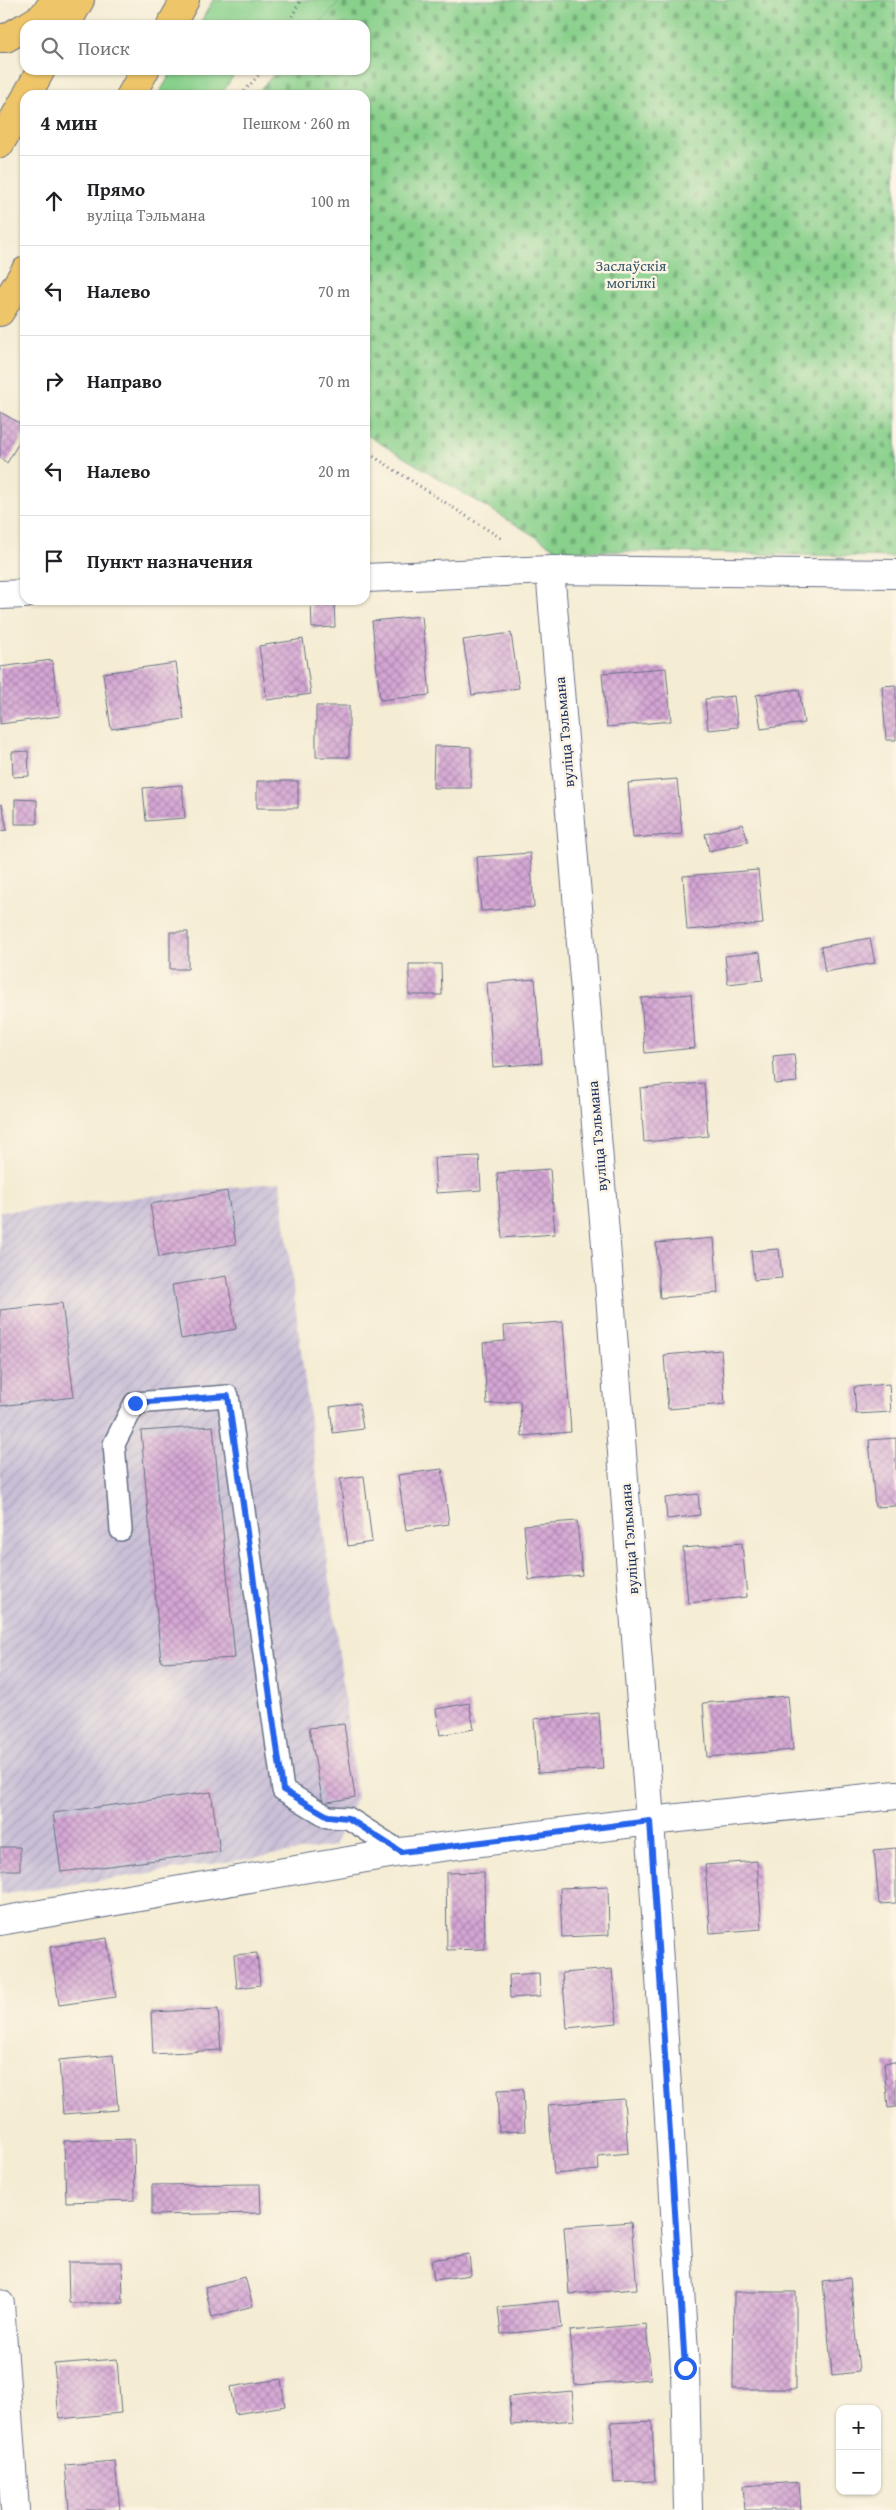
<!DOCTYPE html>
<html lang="ru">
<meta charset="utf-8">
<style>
:root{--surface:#fff;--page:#f6f6f6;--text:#202124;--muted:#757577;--line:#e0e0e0}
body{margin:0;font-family:"Gentium Book Plus",serif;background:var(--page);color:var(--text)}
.controls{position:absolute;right:15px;bottom:15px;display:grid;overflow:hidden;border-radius:10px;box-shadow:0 1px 4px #0004}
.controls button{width:45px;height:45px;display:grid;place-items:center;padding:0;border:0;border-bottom:1px solid var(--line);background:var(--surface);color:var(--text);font:25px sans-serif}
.stop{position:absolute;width:15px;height:15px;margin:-11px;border:4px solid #2563eb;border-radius:50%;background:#fff}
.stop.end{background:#2563eb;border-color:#fff;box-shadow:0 1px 5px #0008}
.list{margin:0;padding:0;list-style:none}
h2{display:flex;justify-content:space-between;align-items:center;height:65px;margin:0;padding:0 20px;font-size:21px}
h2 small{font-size:16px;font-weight:400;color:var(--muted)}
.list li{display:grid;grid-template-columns:32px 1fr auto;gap:15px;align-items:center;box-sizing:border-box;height:90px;padding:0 20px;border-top:1px solid var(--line)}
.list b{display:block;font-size:19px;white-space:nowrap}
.list p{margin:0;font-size:16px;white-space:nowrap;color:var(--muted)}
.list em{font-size:16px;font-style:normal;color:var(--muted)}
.icon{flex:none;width:28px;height:28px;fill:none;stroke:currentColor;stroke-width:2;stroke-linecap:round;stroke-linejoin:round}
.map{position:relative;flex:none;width:896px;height:2510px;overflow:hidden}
.search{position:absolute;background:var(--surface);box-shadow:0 1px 4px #0004;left:20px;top:20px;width:350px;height:55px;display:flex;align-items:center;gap:12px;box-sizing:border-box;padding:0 18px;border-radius:15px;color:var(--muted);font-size:19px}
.panel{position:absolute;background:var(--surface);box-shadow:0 1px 4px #0004;left:20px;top:90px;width:350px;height:515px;border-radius:15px}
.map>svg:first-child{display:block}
.industrial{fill:url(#industrial-furrows)}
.grass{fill:#88d08b;stroke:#528074}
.cemetery{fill:url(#cemetery-stones);stroke:#528074}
.building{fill:url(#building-cross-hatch)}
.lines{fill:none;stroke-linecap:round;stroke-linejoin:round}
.lane-casing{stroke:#677187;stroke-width:24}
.street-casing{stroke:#677187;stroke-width:30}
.highway-casing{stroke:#677187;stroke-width:30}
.path{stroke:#677187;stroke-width:3;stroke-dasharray:1 4;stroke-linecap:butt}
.lane{stroke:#fff;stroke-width:21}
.street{stroke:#fff;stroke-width:28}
.highway{stroke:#eec569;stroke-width:28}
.route{stroke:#2563eb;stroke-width:6}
.labels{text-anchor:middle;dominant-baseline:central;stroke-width:5;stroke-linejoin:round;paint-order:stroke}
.park-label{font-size:15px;fill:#365769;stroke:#fcf5e5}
.street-label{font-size:15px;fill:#1b2f5e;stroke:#fcf5e5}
</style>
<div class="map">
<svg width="896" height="2510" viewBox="0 0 896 2510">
<defs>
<pattern id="industrial-furrows" width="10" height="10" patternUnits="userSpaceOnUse" patternTransform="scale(1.25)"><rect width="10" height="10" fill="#c9bfd7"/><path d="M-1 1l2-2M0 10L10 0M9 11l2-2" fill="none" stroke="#aca4bb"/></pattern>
<pattern id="cemetery-stones" width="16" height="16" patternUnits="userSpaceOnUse" patternTransform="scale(1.25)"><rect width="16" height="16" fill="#88d08b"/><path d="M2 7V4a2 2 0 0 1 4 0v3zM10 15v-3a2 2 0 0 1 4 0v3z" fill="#6ea975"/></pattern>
<pattern id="building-cross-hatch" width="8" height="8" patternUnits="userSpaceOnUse" patternTransform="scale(1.25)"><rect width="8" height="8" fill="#d5a6d4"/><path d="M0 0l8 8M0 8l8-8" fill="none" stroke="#ac88af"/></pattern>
</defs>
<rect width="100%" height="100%" fill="#fcf5e5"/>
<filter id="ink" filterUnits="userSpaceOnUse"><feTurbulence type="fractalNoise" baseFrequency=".02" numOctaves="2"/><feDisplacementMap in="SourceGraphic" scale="10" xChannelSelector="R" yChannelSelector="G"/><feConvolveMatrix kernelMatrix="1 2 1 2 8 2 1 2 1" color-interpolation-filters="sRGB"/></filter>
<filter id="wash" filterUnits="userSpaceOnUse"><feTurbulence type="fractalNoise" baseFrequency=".0096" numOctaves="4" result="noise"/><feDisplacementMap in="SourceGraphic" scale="20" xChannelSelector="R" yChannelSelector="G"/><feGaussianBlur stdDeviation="1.12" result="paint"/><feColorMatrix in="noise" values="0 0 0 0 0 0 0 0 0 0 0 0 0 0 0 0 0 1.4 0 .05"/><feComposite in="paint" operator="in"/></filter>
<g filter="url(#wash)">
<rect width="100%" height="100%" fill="#f4ecd3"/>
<!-- industrial -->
<path class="industrial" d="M280,1182L357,1797L334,1846L0,1895V1212Z"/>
<!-- grass -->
<path class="grass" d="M213,0H343L325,25H199Z
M173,70H237L221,95H158Z"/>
<!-- cemetery -->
<path class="cemetery" d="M341,0H896V557L558,550L365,434V95H255L278,70H365V25H318Z"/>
<g id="blocks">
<!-- building -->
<path class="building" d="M0,412L25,426V432L7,463L0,458Z
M311,600H334L335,627L312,628Z
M422,616L430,695L380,700L372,621Z
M511,633L519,688L472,695L463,640Z
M303,639L311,694L267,700L259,646Z
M52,660L60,716L0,724V667Z
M176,663L184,719L111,729L103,673Z
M666,668L671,721L607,727L602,673Z
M896,685V740H886L882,686Z
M799,689L804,723L761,729L756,695Z
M734,696L738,727L708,730L705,699Z
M316,706H349V757H316Z
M434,746L471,747V788H433Z
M28,751L29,776L13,777L12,752Z
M677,779L682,834L633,838L628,783Z
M257,781H298V808H257Z
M182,785L185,818L146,821L143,788Z
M15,799L37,800V824H15Z
M2,804L7,830L0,831V805Z
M743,824L748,842L709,851L705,834Z
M530,853L534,907L481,911L477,857Z
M758,870L763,924L687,930L683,876Z
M170,932H188V969H170Z
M870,938L875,963L825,972L821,947Z
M760,952L763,980L728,984L725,956Z
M409,964H441L442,995H409Z
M535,979L542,1063L493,1067L487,983Z
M691,994L695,1048L645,1053L641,998Z
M794,1054L797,1082L775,1084L773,1056Z
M704,1083L708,1136L644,1142L640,1088Z
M479,1156L481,1190L436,1193L434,1158Z
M550,1169L555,1234L502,1238L497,1173Z
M227,1191L236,1244L159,1257L150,1204Z
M714,1238L718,1293L660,1298L656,1243Z
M779,1249L782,1278L754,1280L751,1251Z
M227,1276L236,1329L181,1339L172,1285Z
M62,1303L74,1397L0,1406V1310Z
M563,1322L571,1432L522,1436L520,1401L487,1404L483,1343L505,1341L504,1326Z
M721,1350L725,1404L668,1409L664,1355Z
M889,1384L891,1412L856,1414L854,1387Z
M359,1403L363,1429L333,1433L330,1407Z
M213,1426L235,1658L161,1662L141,1431Z
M896,1438V1506L875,1507L869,1440Z
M442,1469L449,1524L406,1530L398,1475Z
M364,1476L372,1542L348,1546L340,1479Z
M698,1494L700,1515L667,1519L665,1498Z
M577,1521L582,1575L529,1580L524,1525Z
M742,1543L747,1597L688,1603L683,1548Z
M788,1696L793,1750L707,1757L703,1703Z
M469,1703L474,1729L440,1735L436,1709Z
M599,1713L603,1769L538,1773L534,1719Z
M344,1724L355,1797L323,1803L309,1728Z
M211,1792L220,1852L61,1872L53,1813Z
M0,1847H20V1870H0Z
M896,1848V1903L879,1904L874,1850Z
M757,1861L762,1929L710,1933L705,1865Z
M484,1872L485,1949L447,1950L446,1873Z
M608,1886L609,1935L562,1937L560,1888Z
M107,1938L116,1997L59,2005L50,1947Z
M257,1953L260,1985L237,1988L234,1955Z
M612,1969L617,2023L567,2028L562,1973Z
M539,1973L540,1996L510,1998L509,1975Z
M218,2009L221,2050L153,2054L151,2012Z
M113,2055L118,2110L63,2114L59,2060Z
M896,2062V2107L888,2108L884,2063Z
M523,2089L525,2131L499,2132L497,2090Z
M624,2099L628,2153L598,2156L599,2170L554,2174L548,2105Z
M134,2139L135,2200L66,2202L64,2141Z
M260,2184L261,2213L152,2215V2185Z
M631,2222L637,2289L569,2294L564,2227Z
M469,2254L471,2275L434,2280L431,2260Z
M68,2262H122L123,2303H69Z
M245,2277L253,2306L212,2317L205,2287Z
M850,2278L859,2372L832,2375L823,2281Z
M734,2292H796V2389H733Z
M559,2301L562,2328L501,2334L498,2307Z
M646,2324L651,2379L575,2385L570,2331Z
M117,2359L121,2413L59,2419L54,2364Z
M281,2379L285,2406L235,2414L230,2387Z
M572,2391L575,2420L511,2425L509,2397Z
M652,2421L655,2481L614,2483L611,2423Z
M115,2461L120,2510H69L65,2465Z
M799,2482L801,2510H745L743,2486Z"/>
</g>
</g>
<g filter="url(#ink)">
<use href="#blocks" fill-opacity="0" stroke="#677187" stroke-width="1"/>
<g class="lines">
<defs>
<path id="lane" d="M121,1530L114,1444L135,1403L228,1396L283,1790L328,1817L348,1818L401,1852"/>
<path id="street" d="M550,570L608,1269L650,1821L685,2368L688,2510
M365,578L550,570L896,574
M0,595L25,594
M0,1921L401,1852L650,1821L896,1795
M0,2304L15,2510"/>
<path id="highway" d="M29,25L42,17L56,0
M66,25L80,0
M171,25L185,0
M0,38H6L25,27
M27,95L41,70
M131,95L145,70
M0,144L25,99
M0,312L25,271"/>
</defs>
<!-- lane casing -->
<use href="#lane" class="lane-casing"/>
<!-- street casing -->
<use href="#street" class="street-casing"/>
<!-- highway casing -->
<use href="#highway" class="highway-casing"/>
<!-- path -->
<path class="path" d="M287,25L301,0
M241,95L263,70
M365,451L502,539"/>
<!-- lane -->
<use href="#lane" class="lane"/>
<!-- street -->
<use href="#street" class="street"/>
<!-- highway -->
<use href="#highway" class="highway"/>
</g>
</g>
<g class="lines" filter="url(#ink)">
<!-- route -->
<path class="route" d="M135,1403L228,1396L283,1790L328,1816L348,1818L401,1852L650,1821L685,2368"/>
</g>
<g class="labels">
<!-- park labels -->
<g class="park-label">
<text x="631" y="265">Заслаўскія<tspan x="631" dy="17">могілкі</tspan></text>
</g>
<!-- street labels -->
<g class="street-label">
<text transform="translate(564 732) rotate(-95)">вуліца Тэльмана</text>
<text transform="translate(597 1136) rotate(-95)">вуліца Тэльмана</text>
<text transform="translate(629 1539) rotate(-94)">вуліца Тэльмана</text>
</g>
</g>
</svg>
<div class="controls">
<button>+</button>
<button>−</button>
</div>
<div class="stop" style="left:685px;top:2368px"></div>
<div class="stop end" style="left:135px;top:1403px"></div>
<div class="search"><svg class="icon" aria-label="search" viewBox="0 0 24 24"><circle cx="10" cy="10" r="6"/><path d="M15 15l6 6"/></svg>Поиск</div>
<section class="panel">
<h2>4 мин<small>Пешком · 260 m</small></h2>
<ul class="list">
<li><svg class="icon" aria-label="ahead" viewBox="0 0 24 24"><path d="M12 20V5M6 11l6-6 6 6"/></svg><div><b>Прямо</b><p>вуліца Тэльмана</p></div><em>100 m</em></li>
<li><svg class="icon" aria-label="left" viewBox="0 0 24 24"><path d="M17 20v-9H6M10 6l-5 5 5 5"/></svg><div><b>Налево</b></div><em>70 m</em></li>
<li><svg class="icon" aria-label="right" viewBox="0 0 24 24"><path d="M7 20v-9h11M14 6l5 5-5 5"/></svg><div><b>Направо</b></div><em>70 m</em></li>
<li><svg class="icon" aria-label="left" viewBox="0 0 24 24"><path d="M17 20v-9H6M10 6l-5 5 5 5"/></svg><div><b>Налево</b></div><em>20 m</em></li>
<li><svg class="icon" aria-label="arrive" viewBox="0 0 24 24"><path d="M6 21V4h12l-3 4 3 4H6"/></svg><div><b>Пункт назначения</b></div></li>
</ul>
</section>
</div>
